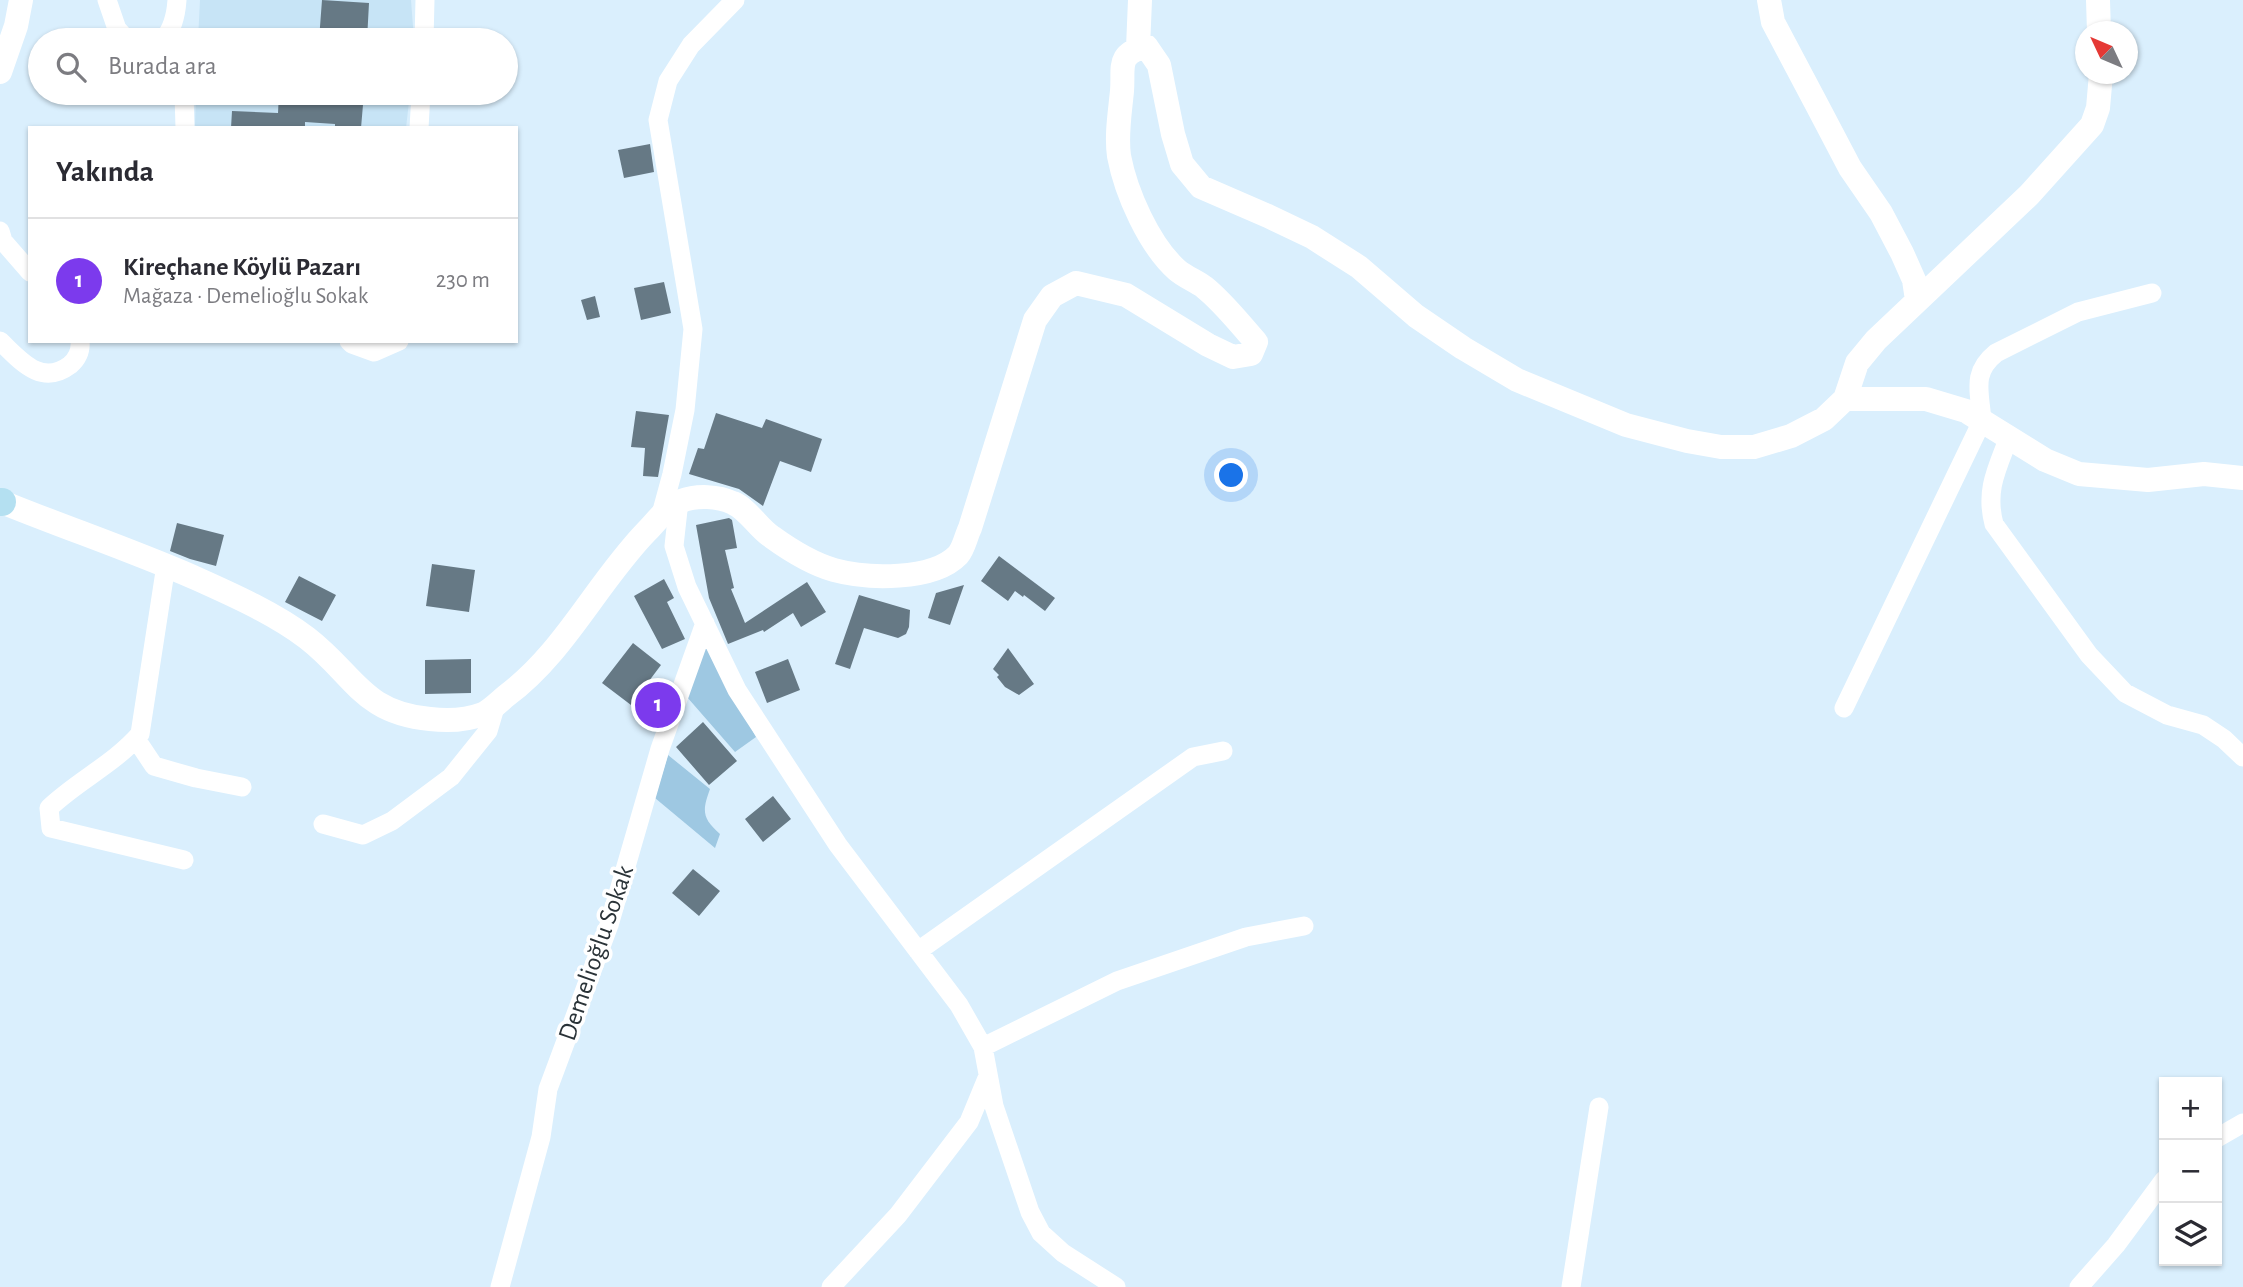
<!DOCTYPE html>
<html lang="tr">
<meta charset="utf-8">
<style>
:root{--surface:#fff;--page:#f2f2f3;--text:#2b2b33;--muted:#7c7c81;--line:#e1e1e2;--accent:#7c3aed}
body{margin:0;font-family:"Alegreya Sans",sans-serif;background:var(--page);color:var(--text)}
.controls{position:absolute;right:21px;bottom:21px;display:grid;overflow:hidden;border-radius:0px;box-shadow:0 2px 5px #0004}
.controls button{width:63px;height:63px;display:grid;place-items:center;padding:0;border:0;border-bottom:2px solid var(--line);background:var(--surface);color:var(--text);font:35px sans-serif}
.compass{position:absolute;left:2075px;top:21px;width:63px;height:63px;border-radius:50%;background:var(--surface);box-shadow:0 2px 5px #0004;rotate:314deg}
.you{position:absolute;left:1232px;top:476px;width:24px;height:24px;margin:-18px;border:5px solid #fff;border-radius:50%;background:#1a73e8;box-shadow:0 0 0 10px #1a73e833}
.badge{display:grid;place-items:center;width:46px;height:46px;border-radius:50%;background:var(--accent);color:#fff;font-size:23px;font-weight:700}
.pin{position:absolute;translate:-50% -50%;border:4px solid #fff;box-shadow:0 2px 7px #0006}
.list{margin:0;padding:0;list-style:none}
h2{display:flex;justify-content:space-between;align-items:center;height:91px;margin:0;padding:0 28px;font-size:30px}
h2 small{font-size:23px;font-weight:400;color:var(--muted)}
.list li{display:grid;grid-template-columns:46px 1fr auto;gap:21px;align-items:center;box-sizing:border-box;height:126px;padding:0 28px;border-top:2px solid var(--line)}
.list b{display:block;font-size:26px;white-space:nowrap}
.list p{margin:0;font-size:23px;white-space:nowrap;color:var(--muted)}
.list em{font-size:23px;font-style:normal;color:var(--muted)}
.icon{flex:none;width:38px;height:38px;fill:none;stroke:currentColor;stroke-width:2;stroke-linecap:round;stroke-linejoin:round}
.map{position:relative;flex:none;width:2243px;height:1287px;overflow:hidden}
.search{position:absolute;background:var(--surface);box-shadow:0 2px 5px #0004;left:28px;top:28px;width:490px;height:77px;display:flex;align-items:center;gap:18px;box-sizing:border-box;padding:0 24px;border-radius:38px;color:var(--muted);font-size:26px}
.panel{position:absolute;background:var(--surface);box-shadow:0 2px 5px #0004;left:28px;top:126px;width:490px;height:217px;border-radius:0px}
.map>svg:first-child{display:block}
.built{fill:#c7e4f6}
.green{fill:#9ec8e2}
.building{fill:#667985}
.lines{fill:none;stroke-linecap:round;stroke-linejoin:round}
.minor{stroke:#fff;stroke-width:19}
.tertiary{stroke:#fff;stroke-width:24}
.secondary{stroke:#b4e0f1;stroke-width:28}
.labels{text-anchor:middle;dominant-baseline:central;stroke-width:7;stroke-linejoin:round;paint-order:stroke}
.street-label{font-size:26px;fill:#2a3338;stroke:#fff}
</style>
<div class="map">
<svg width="2243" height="1287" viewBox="0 0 2243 1287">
<rect width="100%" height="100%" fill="#daeffd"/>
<!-- built -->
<path class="built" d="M200,0H411L414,40H198Z
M196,93H410L406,128H196L195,125Z"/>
<!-- green -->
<path class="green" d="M706,641L756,737L735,752L687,697Z
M668,755L710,789C702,811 702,818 720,834L715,848L655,798Z"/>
<!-- building -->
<path class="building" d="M322,0L369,3L367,40H319Z
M279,93H364L361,128H335V124L305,122V128H231L232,111L278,113Z
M650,144L654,172L624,178L618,150Z
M664,282L671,313L641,320L634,288Z
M595,296L600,317L587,320L581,300Z
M636,411L669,415L658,477L643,476L645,448L631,447Z
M716,413L762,428L766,419L822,439L811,472L780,461L763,506L739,489L689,474L698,448L704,449Z
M729,518L732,520L737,548L725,550L734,588L731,589L745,623L807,582L826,612L801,627L793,613L764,632L763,630L728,644L709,598L696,525Z
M177,523L224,535L216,566L190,559L170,551Z
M999,556L1055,598L1045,611L1024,595L1023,597L1015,591L1008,601L981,581Z
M432,564L475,570L469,612L426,606Z
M299,576L336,595L322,621L285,602Z
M664,579L674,598L667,602L685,639L662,649L634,596Z
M964,585L950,625L928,618L936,593Z
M859,595L910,610L909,627L906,634L898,638L864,628L850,669L835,664Z
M633,643L661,665L631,705L602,683Z
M1008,648L1034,684L1019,695L1005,687L997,677L999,675L993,669Z
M471,659V693L425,694V660Z
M788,659L800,690L767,703L755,672Z
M703,722L737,761L709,785L676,747Z
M773,796L791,819L763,842L745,819Z
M693,869L720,891L699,916L672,893Z"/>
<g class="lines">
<!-- minor -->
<path class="minor" d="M107,0L117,29L127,40
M163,40C173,29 176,15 177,0
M424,40L425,0
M184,93L185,128
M419,128L421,93
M0,231L3,241L30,272
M0,341C20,360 41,387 70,365C77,359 81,351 80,341
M349,341L352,344L374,352L399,341
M2009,437C1997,469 1985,490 1994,524L2089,655L2125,693L2167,715L2203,725L2224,739L2243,757
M679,501L674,546L687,587L737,690L838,845L959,1005L983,1047L994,1106L1030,1212L1041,1233L1063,1253L1116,1287
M660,518L672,474L685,410L693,329L658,120L668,81L691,45L735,0
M166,565L140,734C114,764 77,781 49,808L51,828L184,860
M1844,708L1982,421C1980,392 1971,373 1996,353L2078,312L2152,293
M136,739L154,766L196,778L242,787
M323,824L363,835L392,821L451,777L488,731L496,704
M918,951L1193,757L1223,751
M983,1047L1117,981L1246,937L1304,926
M2217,1138L2243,1123
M500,1287L541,1137L548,1089L609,925L660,749L705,623
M831,1287L898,1215L969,1122L988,1076
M1571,1287L1599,1107
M2079,1287L2116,1245L2164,1180"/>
<!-- tertiary -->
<path class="tertiary" d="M1769,0L1773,22L1818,107L1850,168L1881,213L1902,253L1914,280L1917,300
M2098,0L2099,32
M1138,48L1140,0
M0,72L16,26L21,0
M1845,399H1926L1966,411L2045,460L2079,474L2148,480L2204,474L2243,478
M2,502C66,528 131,550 193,577C231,594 274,613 307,638C355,675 362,713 430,719C447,721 467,720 483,714C491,710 499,702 506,696C565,652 596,584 646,532C656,522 668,505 681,501C697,495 718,496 733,503C748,509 758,528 772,537C790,550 813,564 834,570C867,579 933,581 958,555C964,548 966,536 970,528L1035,320L1052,296L1076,283L1126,295L1208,345L1233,357L1251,354L1256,342C1240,324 1223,302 1204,287C1196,281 1185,277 1177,270C1149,245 1126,193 1119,156C1116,135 1120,112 1122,91C1124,66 1116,55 1146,46L1159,65L1173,134L1182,164L1201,187L1268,216L1312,237L1359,267L1416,316L1463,348L1517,380L1626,425L1687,441L1721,447H1754L1791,436L1824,419L1845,399L1857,363L1876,340L2029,195L2092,125L2098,108L2101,74"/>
<!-- secondary -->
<path class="secondary" d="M0,502H2"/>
</g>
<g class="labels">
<!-- street labels -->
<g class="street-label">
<text transform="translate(596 953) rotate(-71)">Demelioğlu Sokak</text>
</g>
</g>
</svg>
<div class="controls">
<button>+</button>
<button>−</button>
<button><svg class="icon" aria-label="layers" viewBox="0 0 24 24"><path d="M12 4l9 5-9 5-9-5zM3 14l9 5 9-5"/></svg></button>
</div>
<svg class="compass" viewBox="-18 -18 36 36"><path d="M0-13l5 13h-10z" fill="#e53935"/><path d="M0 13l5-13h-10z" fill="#7c7c81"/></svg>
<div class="you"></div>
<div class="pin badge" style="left:658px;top:705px">1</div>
<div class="search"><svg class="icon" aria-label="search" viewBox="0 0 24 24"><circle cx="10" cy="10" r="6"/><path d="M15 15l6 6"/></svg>Burada ara</div>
<section class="panel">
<h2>Yakında<small></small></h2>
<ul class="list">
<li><span class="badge">1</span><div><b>Kireçhane Köylü Pazarı</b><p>Mağaza · Demelioğlu Sokak</p></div><em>230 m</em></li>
</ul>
</section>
</div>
